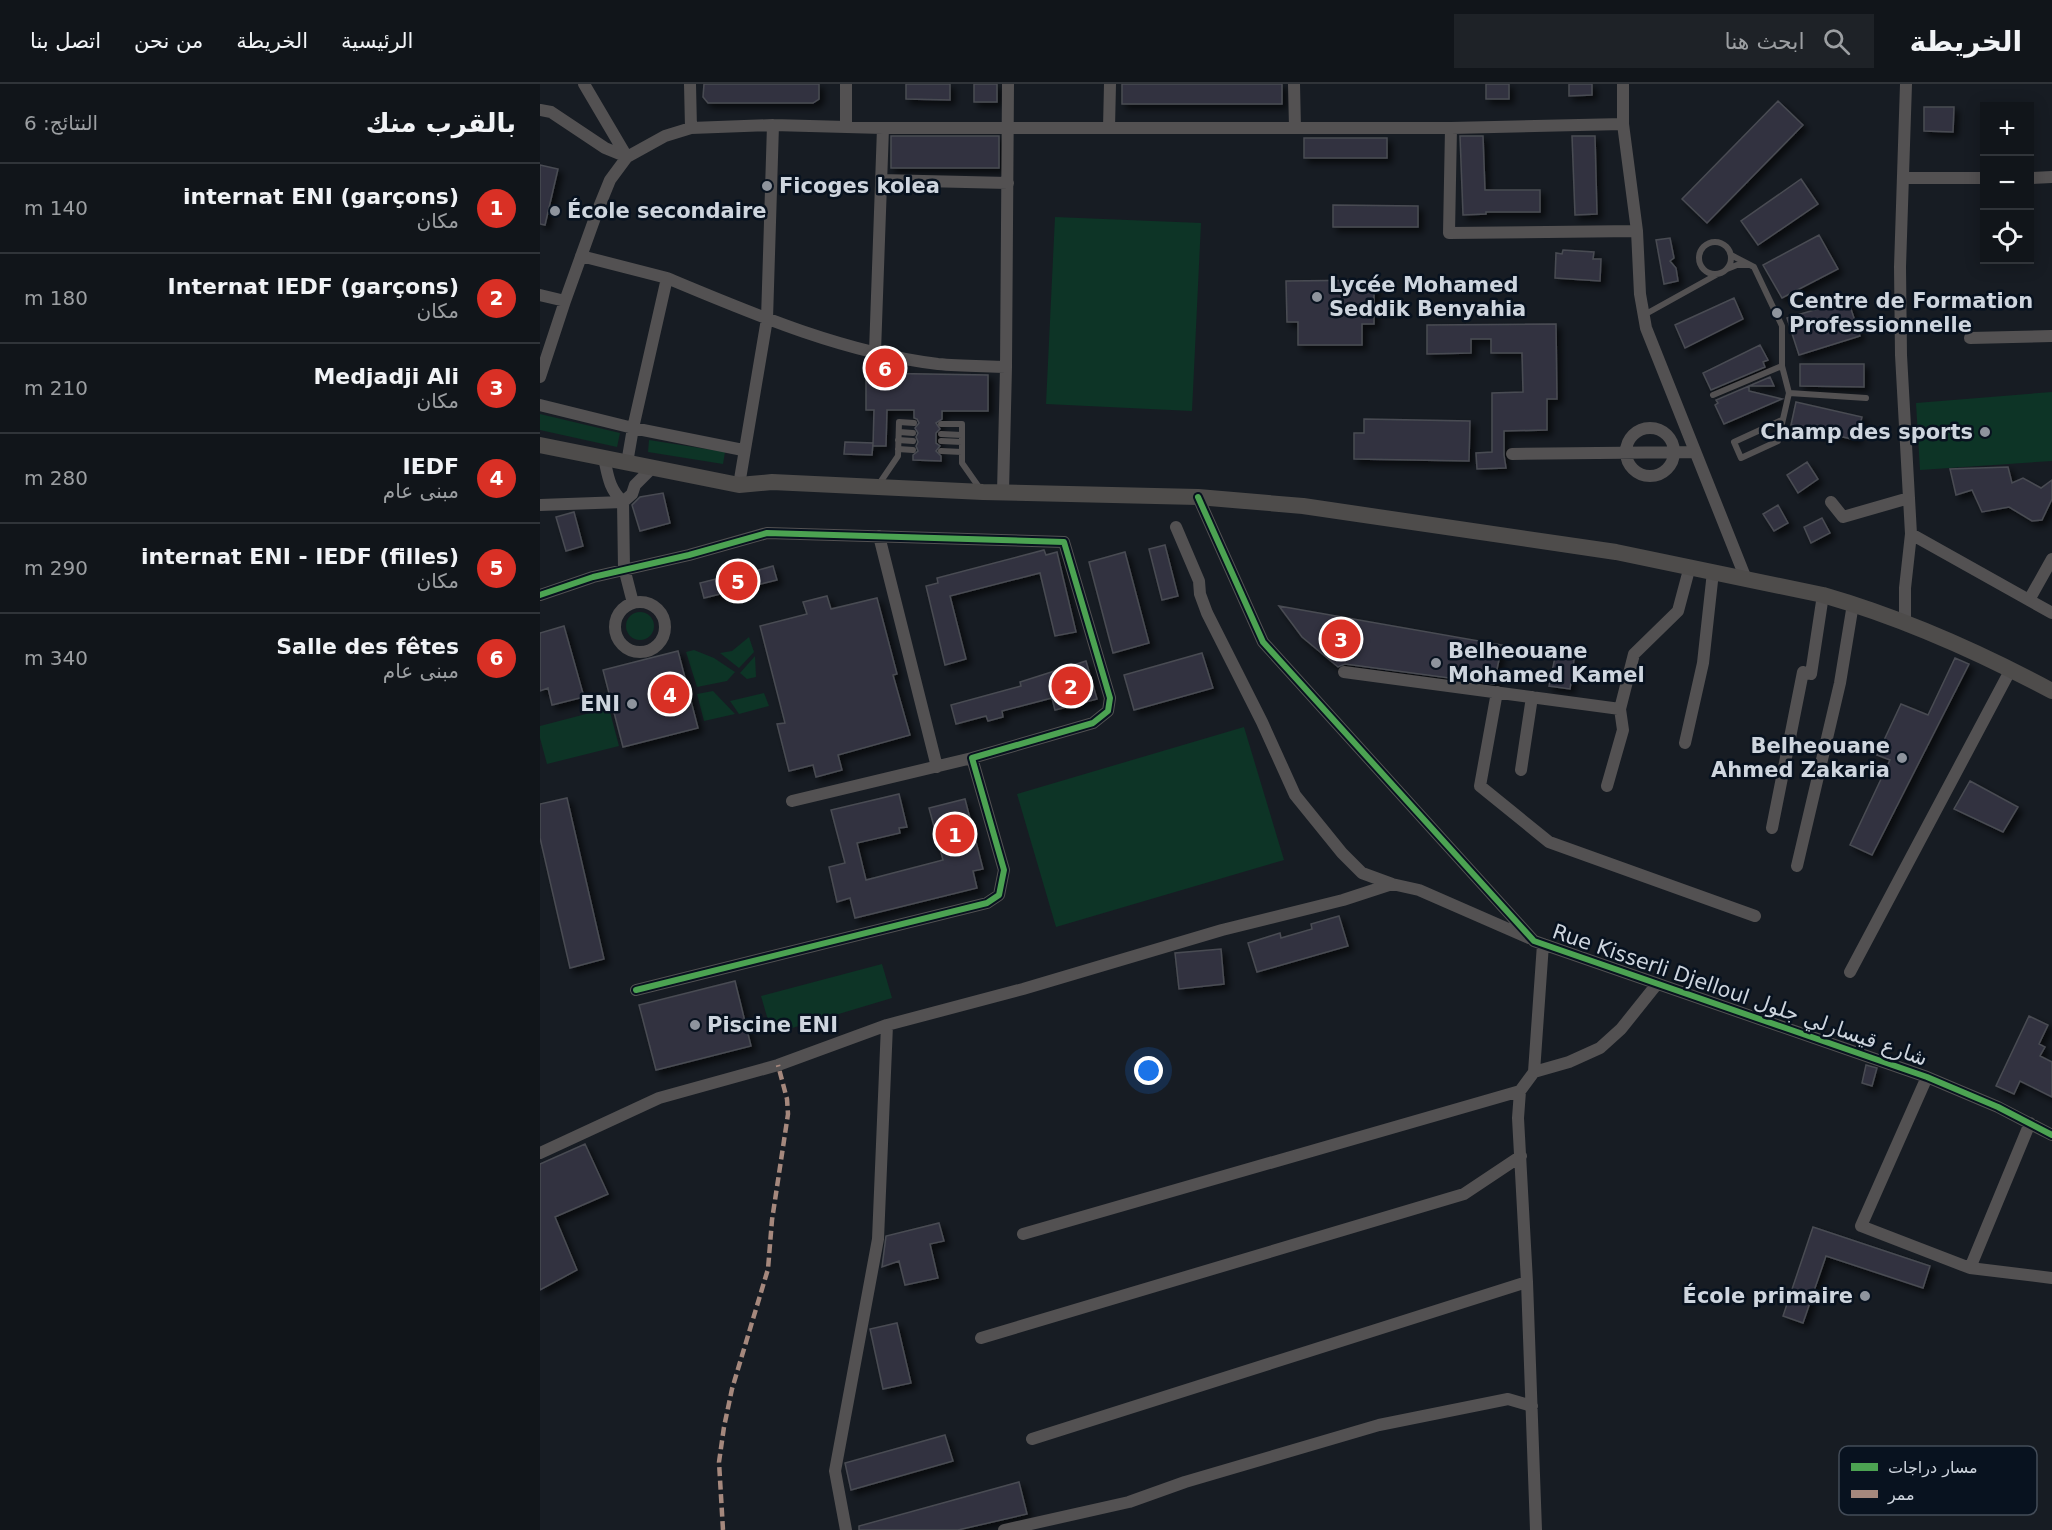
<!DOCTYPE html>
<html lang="ar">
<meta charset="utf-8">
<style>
:root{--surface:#11151a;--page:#1e2227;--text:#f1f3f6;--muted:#9c9fa2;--line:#303439;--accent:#d93025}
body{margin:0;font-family:"DejaVu Sans","Noto Naskh Arabic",sans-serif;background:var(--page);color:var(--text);direction:rtl}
.controls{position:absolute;right:18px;top:18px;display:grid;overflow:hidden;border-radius:0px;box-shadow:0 3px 15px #0003}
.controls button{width:54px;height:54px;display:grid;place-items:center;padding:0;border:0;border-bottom:2px solid var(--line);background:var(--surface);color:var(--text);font:30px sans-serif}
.you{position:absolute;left:609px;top:987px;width:21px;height:21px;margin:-15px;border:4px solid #fff;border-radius:50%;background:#1a73e8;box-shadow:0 0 0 9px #1a73e833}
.badge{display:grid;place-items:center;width:39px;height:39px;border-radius:50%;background:var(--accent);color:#fff;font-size:20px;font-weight:700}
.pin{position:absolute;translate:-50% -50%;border:3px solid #fff;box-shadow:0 2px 6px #0006}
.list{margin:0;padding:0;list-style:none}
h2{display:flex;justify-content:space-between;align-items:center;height:78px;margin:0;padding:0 24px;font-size:26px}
h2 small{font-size:20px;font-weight:400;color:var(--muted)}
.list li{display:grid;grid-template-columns:39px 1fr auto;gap:18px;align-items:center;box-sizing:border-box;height:90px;padding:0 24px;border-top:2px solid var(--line)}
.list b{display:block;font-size:22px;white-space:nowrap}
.list p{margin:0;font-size:20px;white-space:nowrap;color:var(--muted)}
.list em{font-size:20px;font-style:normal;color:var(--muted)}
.icon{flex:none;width:33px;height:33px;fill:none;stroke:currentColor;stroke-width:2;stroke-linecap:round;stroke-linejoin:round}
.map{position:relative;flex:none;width:1512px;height:1446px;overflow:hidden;direction:ltr}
header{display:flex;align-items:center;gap:36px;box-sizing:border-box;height:84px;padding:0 30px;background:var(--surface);border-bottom:2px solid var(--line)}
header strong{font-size:28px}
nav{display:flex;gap:33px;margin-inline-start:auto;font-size:21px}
.search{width:420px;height:54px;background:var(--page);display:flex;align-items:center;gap:15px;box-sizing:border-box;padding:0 21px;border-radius:0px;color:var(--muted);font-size:22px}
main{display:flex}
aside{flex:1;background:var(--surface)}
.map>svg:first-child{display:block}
.green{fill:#0d3426}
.building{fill:#313340;stroke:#4a4c53;stroke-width:1.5;filter:url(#shadow)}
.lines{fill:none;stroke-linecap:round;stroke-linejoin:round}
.service{stroke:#535152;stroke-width:6}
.minor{stroke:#535152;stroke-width:12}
.secondary{stroke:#4e4c4b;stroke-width:16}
.quiet{stroke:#a5887d;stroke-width:4.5;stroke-dasharray:9 4.5;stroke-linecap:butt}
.cycleway-casing{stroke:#08121f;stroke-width:10}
.cycleway{stroke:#4ca352;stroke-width:6}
.poi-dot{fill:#8e949d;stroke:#08121f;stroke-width:2}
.labels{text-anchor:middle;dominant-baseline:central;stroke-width:5;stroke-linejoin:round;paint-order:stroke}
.poi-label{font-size:21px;font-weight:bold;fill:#ced5de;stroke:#08121f;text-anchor:start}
.street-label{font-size:21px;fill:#ced5de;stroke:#08121f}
.key{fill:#08121f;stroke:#434c58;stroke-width:1.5}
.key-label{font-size:16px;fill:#ced5de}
</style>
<header>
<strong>الخريطة</strong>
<div class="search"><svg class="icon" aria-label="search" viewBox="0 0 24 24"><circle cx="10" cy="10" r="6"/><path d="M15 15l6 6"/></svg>ابحث هنا</div>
<nav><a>الرئيسية</a><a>الخريطة</a><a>من نحن</a><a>اتصل بنا</a></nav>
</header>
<main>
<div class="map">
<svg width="1512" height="1446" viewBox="0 0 1512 1446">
<defs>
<filter id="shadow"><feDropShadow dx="4.5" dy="4.5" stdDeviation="3" flood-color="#0009"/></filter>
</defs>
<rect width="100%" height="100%" fill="#171c23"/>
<!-- green -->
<path class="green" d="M515,133L661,139L652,327L506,320Z
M1512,308V377L1380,386L1376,319Z
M0,330L80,349L77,363L0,346Z
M109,356L185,368L183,380L108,368Z
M86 542a14 14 0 1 1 28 0a14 14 0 1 1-28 0Z
M209,553L214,568L199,584L180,569L192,567Z
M154,566L174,574L195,588L187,597L157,603L146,568Z
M215,572L216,593L207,595L200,589Z
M173,607L195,630L164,637L157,610Z
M224,609L229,622L199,630L190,617Z
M69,624L79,662L7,680L0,654V642Z
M704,643L744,776L516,843L477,710Z
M342,880L352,914L232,950L221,912Z"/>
<!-- building -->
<path class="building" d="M164,0H279V15L273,19H168L163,13Z
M366,0H410V16L366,15Z
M434,0H457V18H434Z
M582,0H742V20H582Z
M946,0H969V15H946Z
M1029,0H1052V11L1029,12Z
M1238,17L1263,41L1167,139L1142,115Z
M1384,23H1414L1413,48L1384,47Z
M351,52H459V84H351Z
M920,52H943L945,106H1000V128H946V130L923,131Z
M1032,52H1055L1057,130L1035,131Z
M764,54H847V74H764Z
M0,81L18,85L5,141L0,140Z
M1261,95L1278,120L1218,161L1201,137Z
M793,121L878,122V143H793Z
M1279,151L1298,185L1242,214L1223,181Z
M1130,154L1134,174L1130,177L1136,184L1138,197L1124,200L1116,156Z
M1023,166L1054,168L1053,175H1061L1060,197L1015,194L1016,169L1022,170Z
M834,196V240H822V261H758V238H747L746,197Z
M1194,214L1203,235L1145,264L1135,241Z
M1308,216L1320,252L1259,271L1247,234Z
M1016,240L1017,315H1007V346L964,347V371L966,384L937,385L936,369L952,368V309L983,308L982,269H951V255H931V269L887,270V241Z
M1220,261L1228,276L1223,278L1225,283L1171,306L1163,289Z
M1260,280H1324V303L1260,302Z
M326,289L448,291V327H402V335L396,339L400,345L396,349V359L400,362L396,367L401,372V377L373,376V371L378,367L376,362L378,358L376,353L378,349L375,344L379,339L377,335L374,334V326H347L346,362H333L334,326H326Z
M1230,293L1234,302H1209V307L1242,315L1184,340L1175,321L1178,319L1176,316Z
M1256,318L1322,333L1316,356L1251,341Z
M824,335L930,337L929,377L814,375V349H824Z
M305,358L333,359L332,371L304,370Z
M1267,378L1278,395L1258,409L1247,391Z
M1468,383L1472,399L1483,394L1501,404L1512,396V415L1502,436L1492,437L1469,423L1442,428L1432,406L1416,411L1410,385Z
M123,409L130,439L100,447L92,421L100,413Z
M1238,421L1248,439L1234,447L1223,430Z
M34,428L43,462L26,467L16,433Z
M1282,434L1290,449L1271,459L1264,443Z
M625,461L638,512L622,516L609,465Z
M504,466L506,471L517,468L536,548L515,552L500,489L410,512L426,575L405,581L386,502L398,499L397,494Z
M585,468L609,559L573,569L549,478Z
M206,481L208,489L233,482L237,496L164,514L160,499L188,492L186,486Z
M287,512L291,525L337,514L357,590L353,591L370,651L298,671L302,686L276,693L273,681L249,687L237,640L245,639L220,542L267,530L263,518Z
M739,522L962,561L954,600L805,580L798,583L762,553Z
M24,542L44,613L12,621L8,604L0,607V549Z
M138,567L158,644L83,663L63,586Z
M662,569L673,604L594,626L584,591Z
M1015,573L1034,576L1030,605L1009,602Z
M1415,574L1429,580L1332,771L1310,761L1350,676L1337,671L1361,620L1388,631Z
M546,577L557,615L515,626L512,614L462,627L463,633L448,637L446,632L416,640L411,621L481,602L480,598Z
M1430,697L1478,723L1463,748L1414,725Z
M359,710L367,743L359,744L360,749L317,759L326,796L403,776L389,724L425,715L443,785L433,787L437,804L315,834L310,814L297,818L289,783L305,779L291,726Z
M27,714L64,875L30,884L0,754V720Z
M799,832L808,862L717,888L708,859L740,849L741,854L772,845L771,840Z
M681,865L684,900L639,905L635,869Z
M195,897L211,962L116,986L99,921Z
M1489,932L1508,941L1499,960L1505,963L1500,972L1512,978V1013L1480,997L1474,1010L1456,1002Z
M1326,981L1337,984L1332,1002L1322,999Z
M45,1060L68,1110L15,1133L37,1186L0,1206V1080Z
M399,1139L404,1157L390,1160L398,1194L365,1201L359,1177L342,1183L346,1152Z
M1273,1143L1390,1182L1383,1204L1286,1172L1263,1239L1243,1232Z
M357,1239L371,1299L343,1305L330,1245Z
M405,1351L413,1377L311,1406L305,1379Z
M479,1398L487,1430L418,1446H319V1442Z"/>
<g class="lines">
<!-- service -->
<path class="service" d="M1159 174a16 16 0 1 1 32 0a16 16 0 1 1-32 0Z
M1191,171L1214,183L1242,242V282L1249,309L1238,357L1201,374L1194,358L1242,336
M1187,185L1197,181H1209
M1104,231L1176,191
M1249,309L1326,314
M1173,311L1242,282
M401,340H422V379L441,406
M359,348L373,349
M401,350L422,351
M358,356L373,357
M401,357L422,358
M358,365L373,366
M401,367L422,368
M339,400L358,372L359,338L374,339"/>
<!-- minor -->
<path class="minor" d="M44,0L87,73L125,52L151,44L233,41L343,44H911L1083,40
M150,0L151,44
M754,0L755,44
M1083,0V40L1097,147L1100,210L1106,244L1206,495
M0,26L11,28L65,64L87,73L70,96L57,128L25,217L0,293
M306,41V0
M569,44L570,0
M911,44L909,149L1097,147
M1363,94H1444
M1490,94L1512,93
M341,96L468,99
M127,194C213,230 304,269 398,280C420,282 443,282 466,283
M0,211L25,217
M1430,254L1512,252
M335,268L343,44
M0,321L93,344L127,194L41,172
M1086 368a24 24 0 1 1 48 0a24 24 0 1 1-48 0Z
M972,370L1155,368
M64,374C68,392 69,405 83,418L84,484L93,519
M87,379L93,344L203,366
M199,401L227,235L233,41
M463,408L466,283L468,0
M658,413L723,558L994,857L1387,993L1458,1023L1512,1051
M1291,418L1303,433L1369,414
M0,421L83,418L92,410L95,401L112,384
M636,443L659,497L660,510L667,529L722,638L755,711L802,769L822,789L852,800
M1371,450L1512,529
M339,452L397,683
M0,511L53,493L149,471L227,449L524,458L570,614L568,627L553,639L432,674L464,786L459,811L447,819L96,906
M1489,516L1512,475
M75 543a25 25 0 1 1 50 0a25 25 0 1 1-50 0Z
M1365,538V504L1371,450L1361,271L1360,183L1366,0
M804,588L1080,625
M957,608L940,702L1009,758L1215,832
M1145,659L1163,579L1173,488
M981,686L992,613
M1067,702L1083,646L1080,625L1094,570L1138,527L1150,482
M252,717L432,674
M1232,744L1263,588L1271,590L1283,511
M1257,782L1300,599L1313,520
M1310,888L1471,585
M994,988L1003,860
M1387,993L1321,1142L1430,1184L1512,1194
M0,1069L119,1014L238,981L347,941L483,905L682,846L803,816L852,800L879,806L989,854
M483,1150L980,1007
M1430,1184L1490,1039
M441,1254L924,1110L981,1072
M492,1355L987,1198
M306,1446L295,1387L338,1155L347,941
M464,1446L589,1418L645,1398L839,1341L968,1315L992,1322
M996,1446L987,1198L978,1034L980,1007L994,988L1029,978L1060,964L1081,945L1117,900"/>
<!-- secondary -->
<path class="secondary" d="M0,361L199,401L232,398L443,408L658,413L763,422L1076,468L1283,511C1363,534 1439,568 1512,607"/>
<!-- quiet -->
<path class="quiet" d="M183,1446L179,1378L184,1343L192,1305L228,1185L232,1136L248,1030L247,1015L238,981"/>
<defs>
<path id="cycleway" d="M658,413L723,558L994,857L1387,993L1458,1023L1512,1051
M0,511L53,493L149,471L227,449L524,458L570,614L568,627L553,639L432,674L464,786L459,811L447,819L96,906"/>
</defs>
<!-- cycleway casing -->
<use href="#cycleway" class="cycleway-casing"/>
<!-- cycleway -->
<use href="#cycleway" class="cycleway"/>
</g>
<!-- markers -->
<g class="poi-dot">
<circle cx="227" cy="102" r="6"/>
<circle cx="15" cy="127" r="6"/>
<circle cx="777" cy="213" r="6"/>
<circle cx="1237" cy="229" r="6"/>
<circle cx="1445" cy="348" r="6"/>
<circle cx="896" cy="579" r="6"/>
<circle cx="92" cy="620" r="6"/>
<circle cx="1362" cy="674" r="6"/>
<circle cx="155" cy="941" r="6"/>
<circle cx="1325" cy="1212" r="6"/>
</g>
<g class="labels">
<!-- poi labels -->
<g class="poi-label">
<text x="239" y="102">Ficoges kolea</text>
<text x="27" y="127">École secondaire</text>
<text x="789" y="201">Lycée Mohamed<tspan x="789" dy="24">Seddik Benyahia</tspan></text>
<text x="1249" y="217">Centre de Formation<tspan x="1249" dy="24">Professionnelle</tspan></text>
<text x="1433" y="348" text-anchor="end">Champ des sports</text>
<text x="908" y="567">Belheouane<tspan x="908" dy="24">Mohamed Kamel</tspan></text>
<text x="80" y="620" text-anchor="end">ENI</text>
<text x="1350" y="662" text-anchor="end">Belheouane<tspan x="1350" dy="24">Ahmed Zakaria</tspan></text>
<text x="167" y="941">Piscine ENI</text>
<text x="1313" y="1212" text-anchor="end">École primaire</text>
</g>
<!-- street labels -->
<g class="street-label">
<text transform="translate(1200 911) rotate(19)">Rue Kisserli Djelloul شارع قيسارلي جلول</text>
</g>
</g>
<!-- legend -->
<rect x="1299" y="1362" width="198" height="69" rx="9" class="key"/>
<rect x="1311" y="1379" width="27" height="8" fill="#4ca352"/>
<rect x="1311" y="1406" width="27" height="8" fill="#a5887d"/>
<g class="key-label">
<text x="1348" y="1389">مسار دراجات</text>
<text x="1348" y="1416">ممر</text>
</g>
</svg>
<div class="controls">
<button>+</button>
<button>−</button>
<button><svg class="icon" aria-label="locate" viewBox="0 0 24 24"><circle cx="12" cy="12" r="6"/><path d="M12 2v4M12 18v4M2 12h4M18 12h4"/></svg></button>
</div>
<div class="you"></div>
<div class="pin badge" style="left:415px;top:750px">1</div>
<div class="pin badge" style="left:531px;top:602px">2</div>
<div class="pin badge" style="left:801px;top:555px">3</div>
<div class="pin badge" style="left:130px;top:610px">4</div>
<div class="pin badge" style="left:198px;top:497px">5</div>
<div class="pin badge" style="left:345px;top:284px">6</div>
</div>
<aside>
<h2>بالقرب منك<small>النتائج: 6</small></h2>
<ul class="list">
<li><span class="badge">1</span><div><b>internat ENI (garçons)</b><p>مكان</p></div><em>140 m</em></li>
<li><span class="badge">2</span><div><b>Internat IEDF (garçons)</b><p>مكان</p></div><em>180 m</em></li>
<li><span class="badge">3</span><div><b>Medjadji Ali</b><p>مكان</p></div><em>210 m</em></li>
<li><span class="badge">4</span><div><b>IEDF</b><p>مبنى عام</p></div><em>280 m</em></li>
<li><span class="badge">5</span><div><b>internat ENI - IEDF (filles)</b><p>مكان</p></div><em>290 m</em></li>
<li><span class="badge">6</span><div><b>Salle des fêtes</b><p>مبنى عام</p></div><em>340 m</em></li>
</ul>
</aside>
</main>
